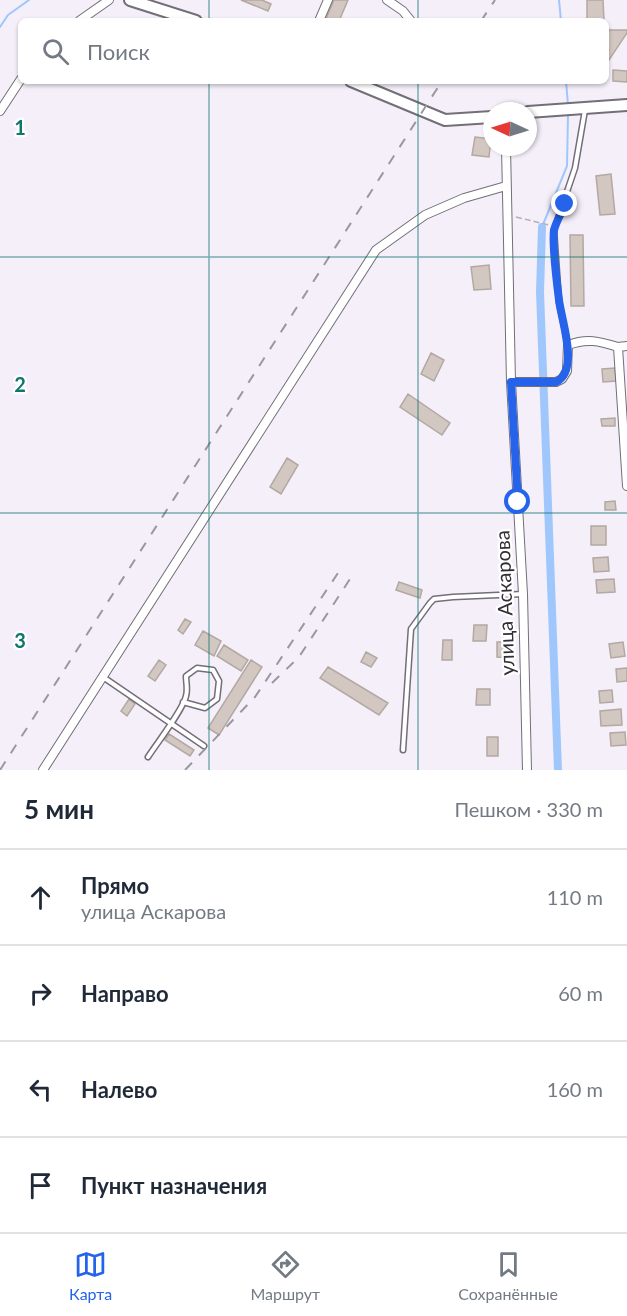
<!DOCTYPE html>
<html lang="ru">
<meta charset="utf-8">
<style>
:root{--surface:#fff;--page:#f6f6f7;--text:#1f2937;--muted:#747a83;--line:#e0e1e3;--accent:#2563eb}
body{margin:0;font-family:Lato,sans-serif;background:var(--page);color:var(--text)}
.compass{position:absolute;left:483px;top:102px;width:54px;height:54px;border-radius:50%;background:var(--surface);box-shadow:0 2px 4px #0004;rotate:274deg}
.stop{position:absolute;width:18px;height:18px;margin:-14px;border:4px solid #2563eb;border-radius:50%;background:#fff}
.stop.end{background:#2563eb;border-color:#fff;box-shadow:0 2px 6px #0008}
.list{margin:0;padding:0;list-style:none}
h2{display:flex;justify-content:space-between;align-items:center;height:78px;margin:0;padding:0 24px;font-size:26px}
h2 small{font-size:20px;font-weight:400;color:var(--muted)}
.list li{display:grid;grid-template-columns:39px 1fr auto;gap:18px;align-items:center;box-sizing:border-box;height:96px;padding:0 24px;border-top:2px solid var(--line)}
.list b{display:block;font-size:22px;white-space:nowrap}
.list p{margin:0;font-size:20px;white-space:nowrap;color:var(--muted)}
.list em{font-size:20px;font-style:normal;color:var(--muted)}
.icon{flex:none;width:33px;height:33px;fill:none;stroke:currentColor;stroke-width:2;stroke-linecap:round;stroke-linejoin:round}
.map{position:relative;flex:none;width:627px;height:770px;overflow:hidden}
.search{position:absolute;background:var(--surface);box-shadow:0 2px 4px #0004;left:18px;right:18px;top:18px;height:66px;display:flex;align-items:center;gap:15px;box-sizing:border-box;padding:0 21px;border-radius:9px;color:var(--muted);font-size:22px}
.sheet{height:462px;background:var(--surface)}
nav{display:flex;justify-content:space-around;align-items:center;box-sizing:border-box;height:84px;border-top:2px solid var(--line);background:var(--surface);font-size:16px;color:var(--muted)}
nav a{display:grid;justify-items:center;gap:3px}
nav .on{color:var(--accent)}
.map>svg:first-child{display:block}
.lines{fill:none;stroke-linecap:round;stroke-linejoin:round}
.stream{stroke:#9fc7fc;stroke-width:2}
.canal{stroke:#9fc7fc;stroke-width:8}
.building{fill:#d3c7c1;stroke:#b3a8a2;stroke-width:1.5}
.lane-casing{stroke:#736e77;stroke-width:7}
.street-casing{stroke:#736e77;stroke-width:10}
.secondary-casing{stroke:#736e77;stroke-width:14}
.path{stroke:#b3aeb7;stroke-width:1.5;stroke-dasharray:6 3;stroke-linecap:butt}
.lane{stroke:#fff;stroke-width:4}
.street{stroke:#fff;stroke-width:8}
.secondary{stroke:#fff;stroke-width:10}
.rail{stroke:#9b979f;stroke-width:2;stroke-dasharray:10 10;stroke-linecap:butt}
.route{stroke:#2563eb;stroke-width:8}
.grid{fill:none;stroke:#0f766e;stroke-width:1.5;stroke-opacity:0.55}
.labels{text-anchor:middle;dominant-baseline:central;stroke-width:4.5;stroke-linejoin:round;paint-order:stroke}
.street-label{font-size:20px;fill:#312f33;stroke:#fff}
.grid-label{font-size:20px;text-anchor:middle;font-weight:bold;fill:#0f766e;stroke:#fff;stroke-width:4.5;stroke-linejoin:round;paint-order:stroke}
</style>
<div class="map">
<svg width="627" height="770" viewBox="0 0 627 770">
<rect width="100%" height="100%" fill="#f5effa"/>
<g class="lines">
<!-- stream -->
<path class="stream" d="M559,0L561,21
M0,27L8,15L29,0
M566,81L568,105
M542,227L567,166L568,114"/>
<!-- canal -->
<path class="canal" d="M542,227L540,292L558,770"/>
</g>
<!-- building -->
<path class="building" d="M241,0H262L271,4L268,11Z
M334,0H348L339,21H325Z
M587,0H603L604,21H587Z
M608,30H627V33L607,63Z
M613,70L627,71V82L613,81Z
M475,137L491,139L489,157L472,155Z
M611,174L615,214L600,215L596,176Z
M570,235H583L584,306H571Z
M489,265L491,289L474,290L471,267Z
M431,353L444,360L434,381L421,374Z
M615,368L616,381L603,382L602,369Z
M408,394L450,423L442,435L400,407Z
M615,418V426H602L601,419Z
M287,458L298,465L281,494L270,487Z
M615,501L616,510H605V502Z
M591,526H606V545H591Z
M608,557L609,571L594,572L593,558Z
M614,579L615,592L597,593L596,580Z
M399,582L422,590L420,598L396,590Z
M185,619L191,622L183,634L178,630Z
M474,625H487L486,641H473Z
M203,631L221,641L214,656L195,645Z
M443,640H452V660H442Z
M497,642H511L510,658L497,657Z
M623,642L625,656L611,658L609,644Z
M224,645L248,660L241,671L217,656Z
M366,652L377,658L371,667L361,662Z
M159,660L166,665L155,681L148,676Z
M251,660L262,667L219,735L208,728Z
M328,667L388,703L379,715L320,678Z
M627,668V681L617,682L616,669Z
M477,689H490V705H476Z
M612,690L613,702L600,703L599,691Z
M129,699L135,704L127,716L121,711Z
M621,709L622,725L601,726L600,711Z
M625,732L626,745L611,746L610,733Z
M169,734L194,750L190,756L165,740Z
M487,737H498V756H487Z"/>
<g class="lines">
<defs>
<path id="lane" d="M568,345L559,302L554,230L575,168L585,110
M103,677L204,746
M403,750L411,629L430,603L434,599L453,597L523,594
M148,757C157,743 183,710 186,696C188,690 186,682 186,676L197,668L213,670L219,681L217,699L205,708L183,702"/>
<path id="street" d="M387,0L403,11L411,21
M79,21L109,0
M319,21L328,0
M0,111L21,79
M506,147L511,382L523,594L527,770
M627,346L618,347L627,486
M511,382H556L562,379L567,371L568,345C587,338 599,341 618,347
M43,770L376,250L425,215L464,198L506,186"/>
<path id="secondary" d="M130,0L196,21
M351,81L445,120L492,117
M528,112L627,105"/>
</defs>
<!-- lane casing -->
<use href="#lane" class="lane-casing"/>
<!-- street casing -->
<use href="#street" class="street-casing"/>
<!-- secondary casing -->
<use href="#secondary" class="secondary-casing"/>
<!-- path -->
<path class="path" d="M516,217L549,225"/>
<!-- lane -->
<use href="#lane" class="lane"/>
<!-- street -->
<use href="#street" class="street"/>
<!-- secondary -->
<use href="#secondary" class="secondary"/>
<!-- rail -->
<path class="rail" d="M481,21L495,0
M272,683L299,657L350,579
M0,770L442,81
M185,770L255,697L338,573"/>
</g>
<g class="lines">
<!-- route -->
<path class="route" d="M518,502L511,382H556C580,371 561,319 559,300C557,284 552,245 554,230C556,222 562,212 565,204"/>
</g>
<!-- grid -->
<path class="grid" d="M209,0V21M418,0V21M209,81V770M418,81V770M0,257H627M0,513H627"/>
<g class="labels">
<!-- street labels -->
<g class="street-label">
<text transform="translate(504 603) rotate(-92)">улица Аскарова</text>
</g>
</g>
<g class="grid-label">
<text x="20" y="135">1</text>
<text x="20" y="392">2</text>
<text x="20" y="648">3</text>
</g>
</svg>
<svg class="compass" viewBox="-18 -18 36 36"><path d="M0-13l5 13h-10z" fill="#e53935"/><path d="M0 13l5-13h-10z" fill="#747a83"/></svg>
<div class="stop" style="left:518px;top:502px"></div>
<div class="stop end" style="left:565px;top:204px"></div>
<div class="search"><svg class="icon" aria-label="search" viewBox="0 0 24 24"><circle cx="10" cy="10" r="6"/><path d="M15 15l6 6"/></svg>Поиск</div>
</div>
<section class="sheet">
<h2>5 мин<small>Пешком · 330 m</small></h2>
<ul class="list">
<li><svg class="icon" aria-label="ahead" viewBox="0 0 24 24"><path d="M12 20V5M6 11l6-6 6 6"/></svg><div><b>Прямо</b><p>улица Аскарова</p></div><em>110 m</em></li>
<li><svg class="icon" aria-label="right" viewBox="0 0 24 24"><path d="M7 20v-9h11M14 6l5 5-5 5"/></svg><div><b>Направо</b></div><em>60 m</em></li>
<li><svg class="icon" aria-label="left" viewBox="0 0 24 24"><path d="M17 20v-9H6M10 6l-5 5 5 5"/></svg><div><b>Налево</b></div><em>160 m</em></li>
<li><svg class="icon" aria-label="arrive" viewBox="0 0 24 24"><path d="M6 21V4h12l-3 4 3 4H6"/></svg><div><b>Пункт назначения</b></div></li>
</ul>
</section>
<nav>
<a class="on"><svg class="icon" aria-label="map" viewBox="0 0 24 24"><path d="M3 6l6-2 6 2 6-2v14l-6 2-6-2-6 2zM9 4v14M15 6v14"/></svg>Карта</a>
<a><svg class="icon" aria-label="directions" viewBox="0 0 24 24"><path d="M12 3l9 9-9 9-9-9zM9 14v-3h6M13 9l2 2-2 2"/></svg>Маршрут</a>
<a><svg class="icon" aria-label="saved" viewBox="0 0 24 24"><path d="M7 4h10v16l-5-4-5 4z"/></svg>Сохранённые</a>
</nav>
